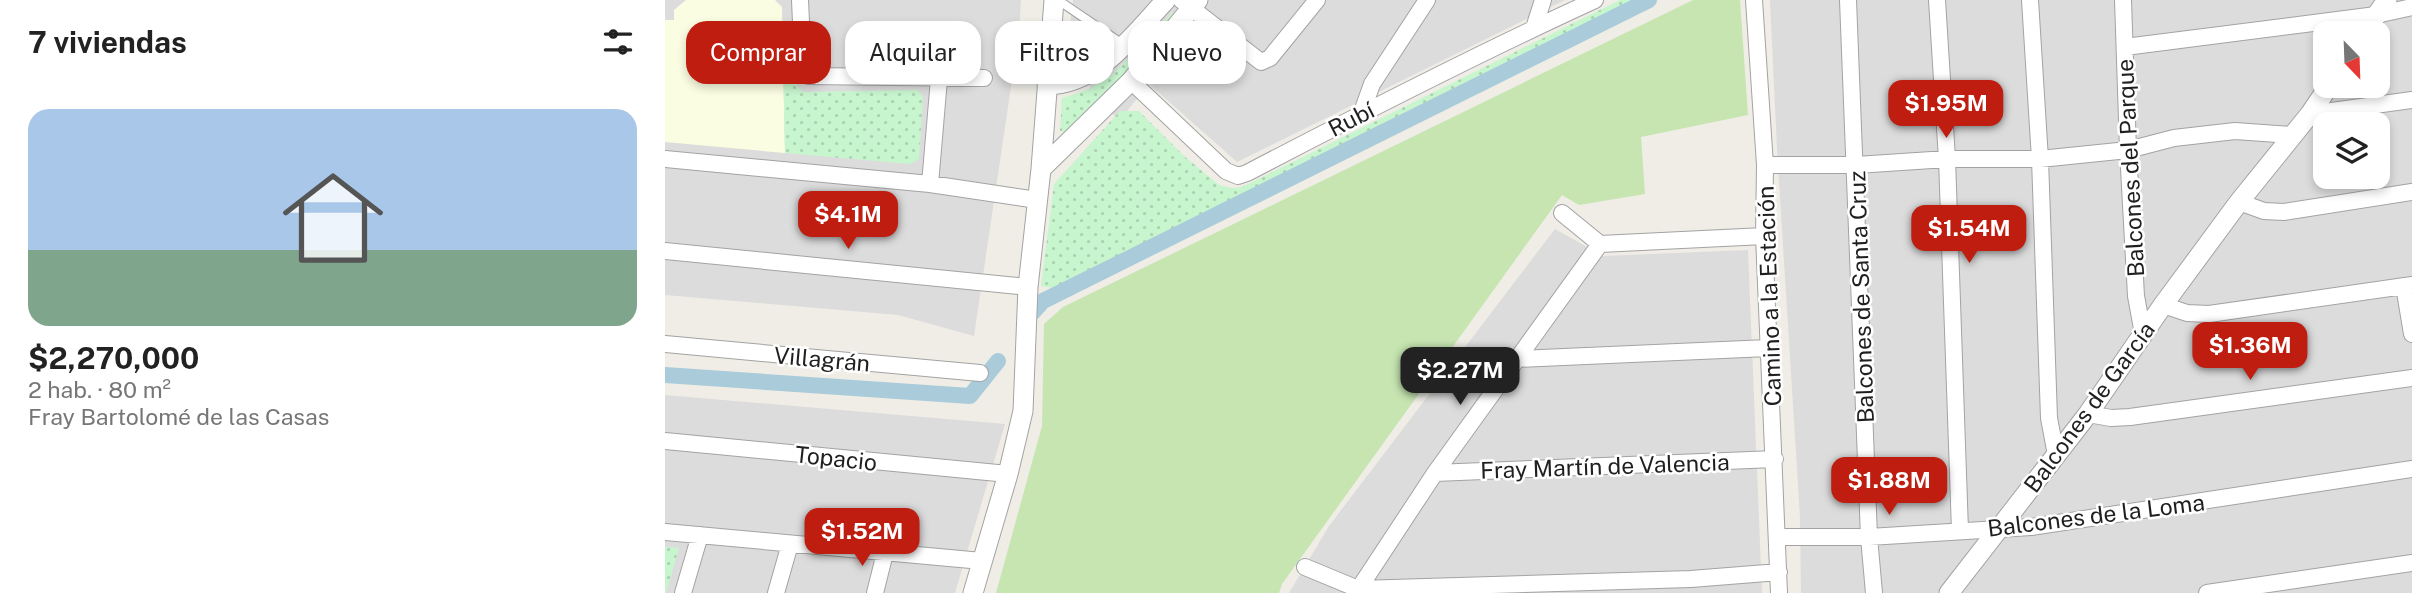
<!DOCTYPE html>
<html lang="es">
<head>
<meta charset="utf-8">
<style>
  :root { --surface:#fff; --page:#f6f6f6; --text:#222; --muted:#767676; --accent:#be1d10 }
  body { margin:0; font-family:"Public Sans",sans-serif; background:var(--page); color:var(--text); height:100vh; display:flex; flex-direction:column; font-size:26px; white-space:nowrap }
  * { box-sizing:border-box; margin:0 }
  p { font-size:23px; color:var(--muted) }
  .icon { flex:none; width:38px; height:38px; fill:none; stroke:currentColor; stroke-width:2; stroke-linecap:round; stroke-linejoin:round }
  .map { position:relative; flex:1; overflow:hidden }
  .sheet { display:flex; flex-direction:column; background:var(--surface); width:665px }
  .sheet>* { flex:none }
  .top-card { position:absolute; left:21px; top:21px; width:665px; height:63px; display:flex; gap:14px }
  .needle { width:46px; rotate:157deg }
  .controls { position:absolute; left:1648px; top:21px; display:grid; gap:14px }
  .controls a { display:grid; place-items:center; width:77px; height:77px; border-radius:14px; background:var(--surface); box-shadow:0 4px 10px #0003; font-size:35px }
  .price { position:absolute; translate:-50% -60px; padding:0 16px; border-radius:14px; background:var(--accent); color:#fff; font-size:23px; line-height:46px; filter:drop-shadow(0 2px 4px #0008) }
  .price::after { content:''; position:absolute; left:50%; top:42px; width:21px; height:16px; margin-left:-10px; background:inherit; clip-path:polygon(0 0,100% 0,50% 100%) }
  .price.selected { background:#222; color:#fff }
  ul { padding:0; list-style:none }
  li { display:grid; align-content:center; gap:14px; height:371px; padding:0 28px }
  li span { display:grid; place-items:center; height:217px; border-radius:21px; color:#555 }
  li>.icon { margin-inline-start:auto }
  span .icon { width:126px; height:126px; fill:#fffc; stroke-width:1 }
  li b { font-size:30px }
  h2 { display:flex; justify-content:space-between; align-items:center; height:84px; padding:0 28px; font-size:30px }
  .tag { padding:0 24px; border-radius:21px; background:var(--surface); box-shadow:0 4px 10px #0003; font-size:24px; line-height:63px }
  .tag.selected { background:var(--accent); color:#fff }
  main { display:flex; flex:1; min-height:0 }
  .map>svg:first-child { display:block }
</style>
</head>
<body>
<main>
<section class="sheet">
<h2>7 viviendas<svg class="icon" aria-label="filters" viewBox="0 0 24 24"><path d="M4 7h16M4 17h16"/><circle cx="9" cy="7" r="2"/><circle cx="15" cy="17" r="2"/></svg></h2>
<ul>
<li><span style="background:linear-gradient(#a9c7e8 65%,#7fa58c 0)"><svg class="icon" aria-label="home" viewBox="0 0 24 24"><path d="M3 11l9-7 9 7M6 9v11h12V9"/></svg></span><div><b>$2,270,000</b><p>2 hab. · 80 m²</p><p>Fray Bartolomé de las Casas</p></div></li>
</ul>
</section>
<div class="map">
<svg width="1747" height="593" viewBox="0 0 1747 593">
  <defs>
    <pattern id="park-dots" width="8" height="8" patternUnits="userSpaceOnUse" patternTransform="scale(1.75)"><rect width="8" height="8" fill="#c7f5ce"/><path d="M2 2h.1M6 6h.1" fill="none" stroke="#aad2b0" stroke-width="1.8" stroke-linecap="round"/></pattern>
  </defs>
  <rect width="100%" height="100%" fill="#efede6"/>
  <path fill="#dddcdc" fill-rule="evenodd" d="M0,0h356l-2,33 -45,303 -76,-21 -233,-20z
    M408,0h492l-328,162 -88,-78 -30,37 -26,-29 -21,-36 -4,-12z
    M1105,0h642v593h-611l-1,-76 -23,-368zM1661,33h52v53h-52zM1661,124h52v53h-52z
    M890,229l48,27 145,-6 14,343h-473l40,-67z
    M0,395l340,29 -50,169h-290z"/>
  <path fill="#fbfde2" d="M21,0h89l7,7 3,146 -120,-11v-122h9v-10z"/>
  <path fill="#c6e5b1" d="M1028,0h47l8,115 -107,22 4,57 -66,11 -17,-10 -280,389 -3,9h-283l46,-167 2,-102 19,-17z"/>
  <path fill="url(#park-dots)" d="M955,0h18l-585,288 -12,-2 13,-102 66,-73h19l45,45 35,29 13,3 10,-1z
    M508,12l5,9 -108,112 -10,-2 2,-33 25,-8 25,-15z
    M118,68l20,24 115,-2 5,7 -4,62 -9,5 -125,-11z
    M0,547l14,1 -13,45h-1z"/>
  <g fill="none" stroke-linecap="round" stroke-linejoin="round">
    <path stroke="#aacbd9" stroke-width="16" d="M368,312l10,-11 606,-301
      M0,375l305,21 28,-35"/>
    <defs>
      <path id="service" d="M393,0l66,45"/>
      <path id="minor" d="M135,0l3,67 5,9 176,2
        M516,0l80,62 9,-4 47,-58
        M1089,0l11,165 -1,71 15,357
        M1183,0l21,537 5,56
        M1272,0l10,159 13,372
        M1365,0l10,159 9,259 7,37
        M1458,0l5,150 8,146 7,38
        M869,28l9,-28
        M1460,47l251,-32 36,-8
        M466,81l95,90 12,5 9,-3c115,-60 230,-119 348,-173
        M697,112l10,-28 55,-84
        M1645,114l102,-14
        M0,159l265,25 107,16
        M1100,165h91l91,-6h93l88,-9 46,-12 61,-7 57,4
        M265,184l9,-105
        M1574,202l25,9 20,1 128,-20
        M897,213l38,31 164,-8
        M0,251l363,36
        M1739,286l8,48
        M1498,305l24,8 22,1 203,-29
        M0,344l315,29
        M852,359l251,-11
        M1423,414l23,4 19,-1 282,-39
        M0,441l343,33
        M770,473l340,-14
        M0,532l317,29
        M1114,537h90l162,-10 381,-58
        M640,567l53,22 333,-10 88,-7
        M18,593l17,-58
        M111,593l14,-49
        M210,593l10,-40
        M691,593l79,-120 165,-229
        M1542,593l205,-30"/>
      <path id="tertiary" d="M1699,33l23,-33
        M382,85c52,-1 86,-50 119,-85
        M376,169l90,-88 67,-81
        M308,593l35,-119 15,-63 5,-124 13,-118 13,-169
        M1284,593l139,-179 75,-109 76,-103 71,-88 19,-28"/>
    </defs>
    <use href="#service" stroke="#a3a3a3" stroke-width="10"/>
    <use href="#minor" stroke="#a3a3a3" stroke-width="18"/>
    <use href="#tertiary" stroke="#a3a3a3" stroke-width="21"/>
    <use href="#service" stroke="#fff" stroke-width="8"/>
    <use href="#minor" stroke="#fff" stroke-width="16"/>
    <use href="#tertiary" stroke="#fff" stroke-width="19"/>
  </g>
  <g text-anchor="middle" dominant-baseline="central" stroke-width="5" stroke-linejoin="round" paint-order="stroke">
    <g font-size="23" fill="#1f1f1f" stroke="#fff">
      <text transform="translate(686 119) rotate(-27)">Rubí</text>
      <text transform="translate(1465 168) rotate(-93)">Balcones del Parque</text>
      <text transform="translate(1104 296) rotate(-92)">Camino a la Estación</text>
      <text transform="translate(1196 297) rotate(-92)">Balcones de Santa Cruz</text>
      <text transform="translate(157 359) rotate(5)">Villagrán</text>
      <text transform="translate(1424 407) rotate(-54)">Balcones de García</text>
      <text transform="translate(171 458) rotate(6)">Topacio</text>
      <text transform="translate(940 466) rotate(-2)">Fray Martín de Valencia</text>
      <text transform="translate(1431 515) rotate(-7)">Balcones de la Loma</text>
    </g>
  </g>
</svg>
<div class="controls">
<a><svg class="needle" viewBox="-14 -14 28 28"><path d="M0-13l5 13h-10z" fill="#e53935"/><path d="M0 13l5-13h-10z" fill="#767676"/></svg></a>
<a><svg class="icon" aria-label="layers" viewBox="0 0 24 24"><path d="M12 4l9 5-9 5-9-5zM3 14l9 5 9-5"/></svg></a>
</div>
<b class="price" style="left:1281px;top:140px">$1.95M</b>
<b class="price" style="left:183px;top:251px">$4.1M</b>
<b class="price" style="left:1304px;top:265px">$1.54M</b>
<b class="price" style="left:1585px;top:382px">$1.36M</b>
<b class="price selected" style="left:795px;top:407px">$2.27M</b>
<b class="price" style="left:1224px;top:517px">$1.88M</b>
<b class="price" style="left:197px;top:568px">$1.52M</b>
<div class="top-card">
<a class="tag selected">Comprar</a>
<a class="tag">Alquilar</a>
<a class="tag">Filtros</a>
<a class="tag">Nuevo</a>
</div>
</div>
</main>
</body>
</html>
